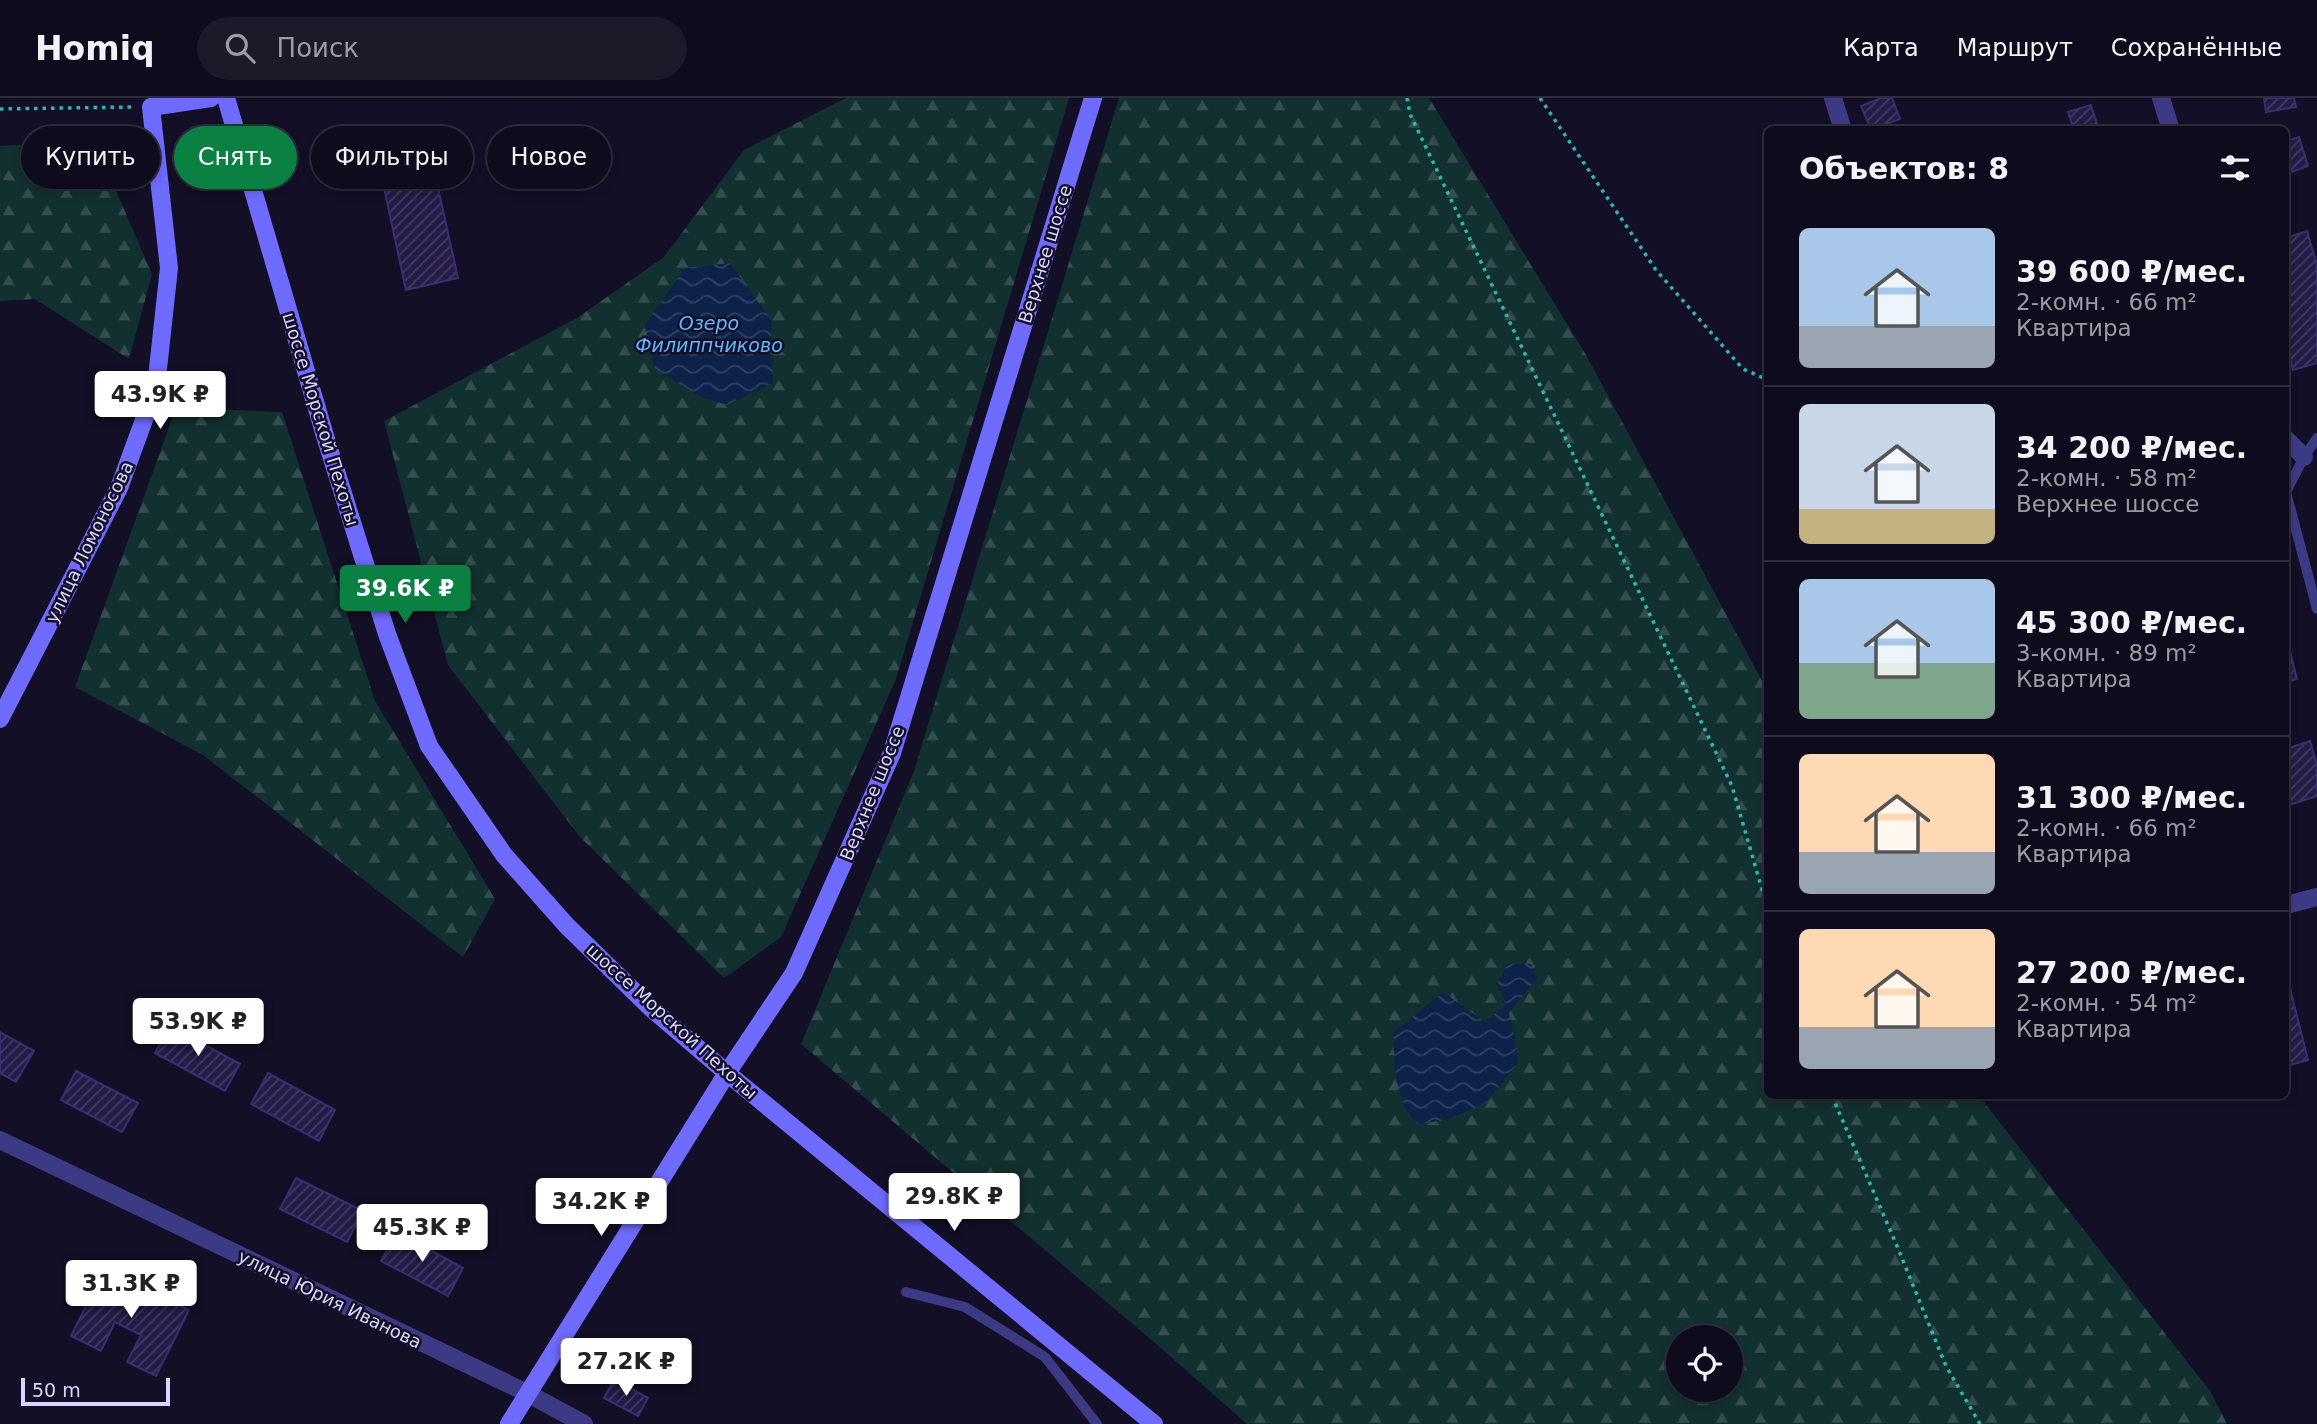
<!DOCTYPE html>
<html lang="ru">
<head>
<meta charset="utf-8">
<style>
  :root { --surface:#0e0b1c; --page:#1c1929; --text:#f1f3f6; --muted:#9b9ba3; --line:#2e2b3b; --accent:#0b8043 }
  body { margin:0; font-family:"DejaVu Sans",sans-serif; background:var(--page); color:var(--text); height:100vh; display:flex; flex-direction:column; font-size:26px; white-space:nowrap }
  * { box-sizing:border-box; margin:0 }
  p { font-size:23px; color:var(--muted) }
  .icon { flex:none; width:38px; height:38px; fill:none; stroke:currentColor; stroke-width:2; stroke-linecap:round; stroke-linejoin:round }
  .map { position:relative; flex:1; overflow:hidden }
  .sheet { position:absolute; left:1764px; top:28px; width:525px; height:973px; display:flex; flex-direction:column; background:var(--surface); border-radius:10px; box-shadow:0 4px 10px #0003,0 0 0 2px var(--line) }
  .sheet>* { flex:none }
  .hud { position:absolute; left:21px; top:28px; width:665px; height:63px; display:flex; gap:14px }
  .tools { position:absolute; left:1666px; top:1227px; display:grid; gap:14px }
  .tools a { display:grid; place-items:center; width:77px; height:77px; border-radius:50%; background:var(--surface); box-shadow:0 4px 10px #0003,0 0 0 2px var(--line); font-size:35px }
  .scale { position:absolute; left:21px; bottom:18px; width:149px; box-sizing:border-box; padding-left:7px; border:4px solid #d9d4ff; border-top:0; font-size:19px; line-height:24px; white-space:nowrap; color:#d9d4ff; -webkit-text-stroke:5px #130f26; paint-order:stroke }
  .price { position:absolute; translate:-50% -60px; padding:0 16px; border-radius:7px; background:#fff; color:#222; font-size:23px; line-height:46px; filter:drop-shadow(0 2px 4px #0008) }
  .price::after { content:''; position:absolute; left:50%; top:42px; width:21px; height:16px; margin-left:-10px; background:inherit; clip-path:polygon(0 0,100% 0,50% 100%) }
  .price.on { background:var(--accent); color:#fff }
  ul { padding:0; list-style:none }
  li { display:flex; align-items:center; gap:21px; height:175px; padding:0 35px }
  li+li { border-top:2px solid var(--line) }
  li span { display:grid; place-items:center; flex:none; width:196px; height:140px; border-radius:10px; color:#555 }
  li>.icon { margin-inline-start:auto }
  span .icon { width:84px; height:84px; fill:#fffc; stroke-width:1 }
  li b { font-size:30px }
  h2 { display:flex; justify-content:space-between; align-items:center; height:84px; padding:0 35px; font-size:30px }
  .pill { padding:0 24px; border-radius:32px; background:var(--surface); box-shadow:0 4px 10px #0003,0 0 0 2px var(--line); font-size:24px; line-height:63px }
  .pill.on { background:var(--accent); color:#fff }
  header { display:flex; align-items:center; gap:42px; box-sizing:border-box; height:98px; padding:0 35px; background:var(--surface); border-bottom:2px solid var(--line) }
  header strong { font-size:33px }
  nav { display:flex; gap:38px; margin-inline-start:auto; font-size:24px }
  .search { width:490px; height:63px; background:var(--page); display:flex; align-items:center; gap:18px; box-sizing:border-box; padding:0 24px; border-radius:38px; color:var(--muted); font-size:26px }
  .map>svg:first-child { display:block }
</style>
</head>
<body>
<header>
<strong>Homiq</strong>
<div class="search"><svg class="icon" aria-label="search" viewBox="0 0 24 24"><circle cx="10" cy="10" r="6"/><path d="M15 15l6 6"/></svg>Поиск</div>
<nav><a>Карта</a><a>Маршрут</a><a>Сохранённые</a></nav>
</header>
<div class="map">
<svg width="2317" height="1326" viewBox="0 0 2317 1326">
  <defs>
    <pattern id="forest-firs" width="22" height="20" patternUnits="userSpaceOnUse" patternTransform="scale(1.75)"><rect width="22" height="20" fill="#12302f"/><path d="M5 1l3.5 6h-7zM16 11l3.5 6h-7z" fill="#344d4e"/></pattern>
    <pattern id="water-waves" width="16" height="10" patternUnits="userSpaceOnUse" patternTransform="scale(1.75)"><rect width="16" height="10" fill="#0c2248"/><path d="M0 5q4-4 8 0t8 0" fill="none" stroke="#2f4163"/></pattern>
    <pattern id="building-hatch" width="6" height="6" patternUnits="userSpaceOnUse" patternTransform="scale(1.75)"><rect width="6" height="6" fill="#241b47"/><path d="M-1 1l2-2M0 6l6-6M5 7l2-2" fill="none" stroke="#433b63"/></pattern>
  </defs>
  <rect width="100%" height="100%" fill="#130f26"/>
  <path fill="url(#forest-firs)" fill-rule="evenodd" d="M846,0h223l-173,581 -115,258 -57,41 -144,-141 -132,-172 -64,-244 193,-103 87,-61 80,-107z
    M1119,0h310l157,257 181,335 1,406h211l231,295 17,33h-980l-92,-81 -354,-299 113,-273zM1678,1239h53v53h-53z
    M95,44l57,132 -23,85 -94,-60 -35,2v-155z
    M176,310l106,4 93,289 120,198 -32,58 -260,-202 -128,-68z"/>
  <path fill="url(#water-waves)" d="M730,165l41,57 2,63 -46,22 -26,-8 -46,-28 -10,-44 40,-57z
    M1508,866h23l6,14 -28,35 6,26 3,23 -32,41 -40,17 -28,4c-23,-19 -24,-63 -25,-91l50,-41 42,30 22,-18 -10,-19z"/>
  <path fill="url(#building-hatch)" stroke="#3b2d73" stroke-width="2" d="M1881,0h11l8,21 -29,11 -10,-24z
    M2264,0h30l2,9 -30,5z
    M2091,7l8,25h-25l-6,-18z
    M424,27l34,153 -52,12 -33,-153z
    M2299,39l9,29 -22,8v-33z
    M2307,133l10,34v98l-24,7 -7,-27v-105z
    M2286,538l11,43 -11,3z
    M2310,643l7,24v31l-31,10v-57z
    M2286,874l22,88 -22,6z
    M170,928l70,38 -15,27 -70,-38z
    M0,934l34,19 -18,31 -16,-9z
    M76,973l62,32 -16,29 -61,-32z
    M268,975l67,37 -16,31 -68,-37z
    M296,1080l67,33 -16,31 -67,-33z
    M397,1134l66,36 -15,28 -67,-35z
    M105,1170l84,42 -33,66 -29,-14 14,-27 -26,-13 -14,29 -30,-15z
    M614,1281l34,19 -10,18 -34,-18z"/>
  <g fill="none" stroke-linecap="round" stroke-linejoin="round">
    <path stroke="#2fb8b0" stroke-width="3.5" stroke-dasharray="3.5 5" stroke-linecap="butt" d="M1407,0l3,16 322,672 36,124
      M1540,0l116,172 87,99 25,11
      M0,11l134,-2
      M1832,998l65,150 49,120 34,58"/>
    <path stroke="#3d3a85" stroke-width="10" d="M2317,340l-13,19 -18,35 31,117
      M906,1194l59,15 80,50 52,67"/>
    <path stroke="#3d3a85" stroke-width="18" d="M1833,0l10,32
      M2161,0l10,32
      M2286,341l18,18
      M2286,807l31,-8
      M0,1042l527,253 57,31"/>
    <path stroke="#6f6bff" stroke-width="18" d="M226,0l99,338 62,198 42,112 75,109 63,71 85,83 75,64 427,351
      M0,621l119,-231 37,-101 13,-119 -18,-161 60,-9
      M509,1326l218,-351 67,-100 98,-220 201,-655"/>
  </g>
  <g text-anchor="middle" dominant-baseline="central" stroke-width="5" stroke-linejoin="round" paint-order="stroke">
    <g font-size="18" fill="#d9d4ff" stroke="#130f26">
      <text transform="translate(1045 156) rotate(-73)">Верхнее шоссе</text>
      <text transform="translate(321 321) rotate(73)">шоссе Морской Пехоты</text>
      <text transform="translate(89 444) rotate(-64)">улица Ломоносова</text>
      <text transform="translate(872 695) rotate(-68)">Верхнее шоссе</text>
      <text transform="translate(672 923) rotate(42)">шоссе Морской Пехоты</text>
      <text transform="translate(330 1201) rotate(26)">улица Юрия Иванова</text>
    </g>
    <g font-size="19" font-style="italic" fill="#62b6ff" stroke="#130f26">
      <text x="709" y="225">Озеро<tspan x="709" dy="22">Филиппчиково</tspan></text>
    </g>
  </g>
</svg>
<div class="tools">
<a><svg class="icon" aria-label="locate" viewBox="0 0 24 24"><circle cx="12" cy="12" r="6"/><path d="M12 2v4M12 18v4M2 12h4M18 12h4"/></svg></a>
</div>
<div class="scale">50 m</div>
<b class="price" style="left:160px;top:333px">43.9K ₽</b>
<b class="price on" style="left:405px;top:527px">39.6K ₽</b>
<b class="price" style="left:198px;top:960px">53.9K ₽</b>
<b class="price" style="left:954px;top:1135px">29.8K ₽</b>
<b class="price" style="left:601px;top:1140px">34.2K ₽</b>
<b class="price" style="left:422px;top:1166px">45.3K ₽</b>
<b class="price" style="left:131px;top:1222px">31.3K ₽</b>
<b class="price" style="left:626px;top:1300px">27.2K ₽</b>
<div class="hud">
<a class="pill">Купить</a>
<a class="pill on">Снять</a>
<a class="pill">Фильтры</a>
<a class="pill">Новое</a>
</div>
<section class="sheet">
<h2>Объектов: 8<svg class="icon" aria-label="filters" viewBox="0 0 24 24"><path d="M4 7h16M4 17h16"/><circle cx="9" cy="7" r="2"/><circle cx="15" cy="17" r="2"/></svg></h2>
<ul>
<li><span style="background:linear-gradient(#a9c7e8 70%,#9aa5b1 0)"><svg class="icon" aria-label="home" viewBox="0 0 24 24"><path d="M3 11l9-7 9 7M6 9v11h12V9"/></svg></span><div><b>39 600 ₽/мес.</b><p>2-комн. · 66 m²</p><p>Квартира</p></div></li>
<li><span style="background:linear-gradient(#c9d6e8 75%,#c2b280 0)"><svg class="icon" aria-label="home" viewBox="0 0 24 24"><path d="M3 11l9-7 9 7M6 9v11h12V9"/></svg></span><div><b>34 200 ₽/мес.</b><p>2-комн. · 58 m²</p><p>Верхнее шоссе</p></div></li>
<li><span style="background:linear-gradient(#a9c7e8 60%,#7fa58c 0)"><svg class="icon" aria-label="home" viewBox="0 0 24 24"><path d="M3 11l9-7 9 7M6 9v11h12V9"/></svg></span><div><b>45 300 ₽/мес.</b><p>3-комн. · 89 m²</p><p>Квартира</p></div></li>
<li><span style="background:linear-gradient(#ffd9b3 70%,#9aa5b1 0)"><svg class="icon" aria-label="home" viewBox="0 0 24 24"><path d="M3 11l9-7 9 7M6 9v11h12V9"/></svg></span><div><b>31 300 ₽/мес.</b><p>2-комн. · 66 m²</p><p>Квартира</p></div></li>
<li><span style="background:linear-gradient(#ffd9b3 70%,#9aa5b1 0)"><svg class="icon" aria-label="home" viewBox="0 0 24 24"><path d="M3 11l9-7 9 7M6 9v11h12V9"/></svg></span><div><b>27 200 ₽/мес.</b><p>2-комн. · 54 m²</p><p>Квартира</p></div></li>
</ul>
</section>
</div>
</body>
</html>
